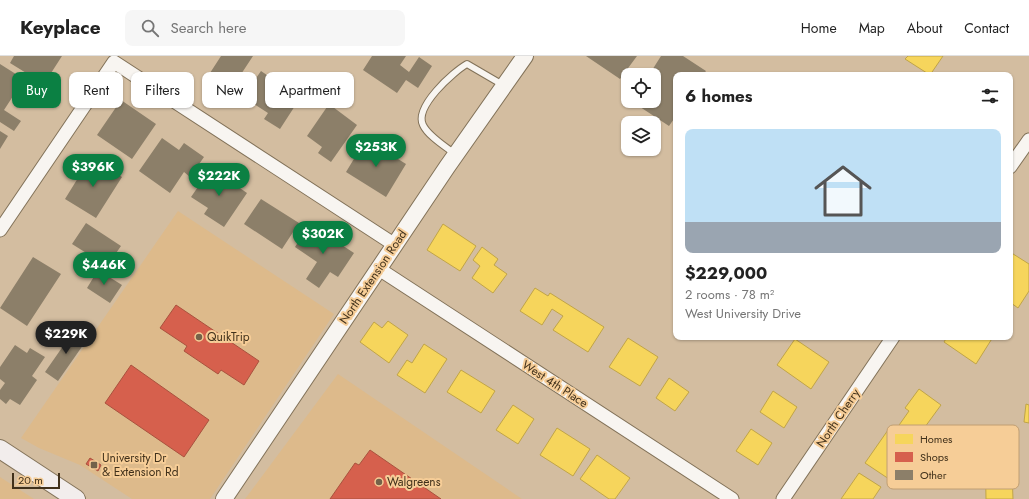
<!DOCTYPE html>
<html lang="en">
<head>
<meta charset="utf-8">
<style>
  :root { --surface:#fff; --page:#f6f6f6; --text:#222; --muted:#767676; --line:#e0e0e0; --accent:#0b8043 }
  body { margin:0; font-family:Jost,sans-serif; background:var(--page); color:var(--text); height:100vh; display:flex; flex-direction:column; font-size:15px; white-space:nowrap }
  * { box-sizing:border-box; margin:0 }
  p { font-size:13px; color:var(--muted) }
  .icon { flex:none; width:22px; height:22px; fill:none; stroke:currentColor; stroke-width:2; stroke-linecap:round; stroke-linejoin:round }
  .map { position:relative; flex:1; overflow:hidden }
  .details { position:absolute; left:673px; top:16px; width:340px; height:268px; display:flex; flex-direction:column; background:var(--surface); border-radius:8px; box-shadow:0 1px 3px #0004 }
  .details>* { flex:none }
  .banner { position:absolute; left:12px; top:16px; width:380px; height:36px; display:flex; gap:8px }
  .tools { position:absolute; left:621px; top:12px; display:grid; gap:8px }
  .tools a { display:grid; place-items:center; width:40px; height:40px; border-radius:8px; background:var(--surface); box-shadow:0 1px 3px #0004; font-size:20px }
  .scale { position:absolute; left:12px; bottom:10px; width:48px; box-sizing:border-box; padding-left:4px; border:2px solid #41311b; border-top:0; font-size:11px; line-height:14px; white-space:nowrap; color:#41311b; -webkit-text-stroke:3px #f6cd97; paint-order:stroke }
  .price { position:absolute; translate:-50% -34px; padding:0 9px; border-radius:14px; background:var(--accent); color:#fff; font-size:13px; line-height:26px; filter:drop-shadow(0 1px 2px #0008) }
  .price::after { content:''; position:absolute; left:50%; top:24px; width:12px; height:9px; margin-left:-6px; background:inherit; clip-path:polygon(0 0,100% 0,50% 100%) }
  .price.on { background:#222; color:#fff }
  ul { padding:0; list-style:none }
  li { display:grid; align-content:center; gap:8px; height:212px; padding:0 12px }
  li span { display:grid; place-items:center; height:124px; border-radius:8px; color:#555 }
  li>.icon { margin-inline-start:auto }
  span .icon { width:72px; height:72px; fill:#fffc; stroke-width:1 }
  li b { font-size:17px }
  h2 { display:flex; justify-content:space-between; align-items:center; height:48px; padding:0 12px; font-size:17px }
  .chip { padding:0 14px; border-radius:8px; background:var(--surface); box-shadow:0 1px 3px #0004; font-size:14px; line-height:36px }
  .chip.on { background:var(--accent); color:#fff }
  header { display:flex; align-items:center; gap:24px; box-sizing:border-box; height:56px; padding:0 20px; background:var(--surface); border-bottom:1px solid var(--line) }
  header strong { font-size:19px }
  nav { display:flex; gap:22px; margin-inline-start:auto; font-size:14px }
  .search { width:280px; height:36px; background:var(--page); display:flex; align-items:center; gap:10px; box-sizing:border-box; padding:0 14px; border-radius:8px; color:var(--muted); font-size:15px }
  .map>svg:first-child { display:block }
</style>
</head>
<body>
<header>
<strong>Keyplace</strong>
<div class="search"><svg class="icon" aria-label="search" viewBox="0 0 24 24"><circle cx="10" cy="10" r="6"/><path d="M15 15l6 6"/></svg>Search here</div>
<nav><a>Home</a><a>Map</a><a>About</a><a>Contact</a></nav>
</header>
<div class="map">
<svg width="1029" height="443" viewBox="0 0 1029 443">
  <rect width="100%" height="100%" fill="#d3bda0"/>
  <path fill="#ddba8b" d="M178,155l156,103 -124,185h-78l-52,-34 -41,-17 -18,-10z
    M338,318l184,125h-277z
    M0,421l34,22h-34z"/>
  <path fill="#f6d55c" stroke="#c0a448" d="M908,0h35l-13,19 -25,-16z
    M443,168l33,22 -16,25 -33,-21z
    M482,191l16,12 -4,6 13,9 -14,19 -21,-15 8,-12 -7,-6z
    M1010,196l19,12v27l-11,17 -7,-5 -1,1z
    M535,232l13,8 2,-3 54,34 -16,25 -35,-22 10,-14 -11,-7 -10,16 -22,-14z
    M388,265l20,14 -19,28 -29,-21 14,-20 8,6z
    M947,281h46l-17,27 -32,-22z
    M628,282l30,19 -18,29 -31,-19z
    M795,283l34,23 -18,27 -34,-24z
    M424,288l23,15 -22,34 -28,-18 10,-15 5,3z
    M461,314l34,21 -14,22 -34,-21z
    M669,322l20,14 -14,19 -19,-13z
    M919,333l22,16 -19,26 18,12 -8,11 -35,-26 12,-17 -4,-3z
    M773,335l24,16 -13,21 -24,-16z
    M1026,348l3,1v18l-5,-1z
    M513,349l21,14 -16,25 -22,-14z
    M557,372l33,21 -17,27 -33,-21z
    M751,373l21,14 -14,22 -22,-14z
    M888,374l29,21 -22,32 -30,-20z
    M985,390h26l2,53h-27z
    M597,399l33,23 -15,21h-6l-29,-20z
    M859,417l22,14 -8,12h-32z"/>
  <path fill="#d6604d" stroke="#a9523e" d="M176,249l83,56 -15,24 -23,-15 -3,4 -34,-23 3,-5 -27,-18z
    M131,309l78,55 -25,37 -79,-54z
    M370,394l71,49h-111l25,-36 4,2z
    M90,402l11,7 -3,6 -12,-7z"/>
  <path fill="#8c7f69" d="M14,0h48l-18,28 -34,-21z
    M221,0h32l-25,38 -13,-8 4,-7 -9,-6z
    M372,0h34l-6,9 9,7 10,-15 13,9 -14,22 -12,-8 -9,13 -34,-23z
    M586,0h51l-17,23z
    M661,0h22l23,15 -3,4h-27v41l-7,10 -38,-25h23v-26h-5z
    M0,8l41,26 -7,11 -17,-11 -13,20 17,11 -7,10 -14,-9z
    M261,15l22,15 4,-6 17,12 -24,37 -16,-10 4,-6 -25,-16z
    M121,44l35,24 -24,35 -35,-24z
    M329,48l28,21 -26,37 -13,-9 4,-6 -15,-11z
    M0,75l8,5 -8,13z
    M162,82l17,12 5,-7 20,14 -14,20 -6,-5 -14,21 -31,-22z
    M366,83l40,25 -20,33 -40,-25z
    M91,101l31,20 -26,41 -31,-19z
    M211,112l36,25 -23,34 -20,-13 4,-6 -17,-11z
    M261,143l38,24 -17,26 -38,-25z
    M86,167l35,23 -14,20 -35,-22z
    M310,168l44,29 -16,24 -8,-5 -11,16 -13,-9 11,-17 -22,-15z
    M33,201l28,17 -34,52 -27,-18z
    M98,214l24,15 -12,18 -23,-15z
    M75,273l13,9 -30,43 -13,-9z
    M15,289l12,8 3,-5 15,9 -13,19 5,4 -17,25 -10,-6 -4,5 -6,-5v-9l5,-7 -5,-4v-12z"/>
  <g fill="none" stroke-linecap="round" stroke-linejoin="round">
    <defs>
      <path id="service" d="M455,98c-9,-7 -27,-18 -32,-29 -9,-18 30,-53 44,-61l36,21"/>
      <path id="minor" d="M1010,111l19,-27
        M0,174l114,-168 281,183
        M379,213l353,230
        M783,443l110,-162"/>
      <path id="tertiary" d="M224,443l223,-332 78,-111"/>
      <path id="secondary" d="M0,393l76,50"/>
    </defs>
    <use href="#service" stroke="#827259" stroke-width="8"/>
    <use href="#minor" stroke="#827259" stroke-width="15"/>
    <use href="#tertiary" stroke="#827259" stroke-width="18"/>
    <use href="#secondary" stroke="#827259" stroke-width="20"/>
    <use href="#service" stroke="#f8f5f1" stroke-width="6"/>
    <use href="#minor" stroke="#f8f5f1" stroke-width="13"/>
    <use href="#tertiary" stroke="#f8f5f1" stroke-width="16"/>
    <use href="#secondary" stroke="#f2edec" stroke-width="18"/>
  </g>
  <g fill="#74624a" stroke="#f6cd97" stroke-width="1.5">
    <circle cx="199" cy="281" r="4"/>
    <rect x="90" y="405" width="8" height="8" rx="2"/>
    <circle cx="379" cy="426" r="4"/>
  </g>
  <g text-anchor="middle" dominant-baseline="central" stroke-width="4" stroke-linejoin="round" paint-order="stroke">
    <g font-size="12" fill="#41311b" stroke="#f6cd97">
      <text transform="translate(373 221) rotate(-56)">North Extension Road</text>
      <text transform="translate(555 328) rotate(33)">West 4th Place</text>
      <text transform="translate(838 362) rotate(-56)">North Cherry</text>
    </g>
    <g font-size="12" fill="#41311b" stroke="#f6cd97" text-anchor="start">
      <text x="207" y="281">QuikTrip</text>
      <text x="102" y="402">University Dr<tspan x="102" dy="14">&amp; Extension Rd</tspan></text>
      <text x="387" y="426">Walgreens</text>
    </g>
  </g>
  <rect x="887" y="369" width="132" height="64" rx="6" fill="#f6cd97" stroke="#c09e72" stroke-width="1"/>
  <rect x="895" y="378" width="18" height="10" fill="#f6d55c"/>
  <rect x="895" y="396" width="18" height="10" fill="#d6604d"/>
  <rect x="895" y="414" width="18" height="10" fill="#8c7f69"/>
  <g font-size="11" fill="#41311b">
    <text x="920" y="387">Homes</text>
    <text x="920" y="405">Shops</text>
    <text x="920" y="423">Other</text>
  </g>
</svg>
<div class="tools">
<a><svg class="icon" aria-label="locate" viewBox="0 0 24 24"><circle cx="12" cy="12" r="6"/><path d="M12 2v4M12 18v4M2 12h4M18 12h4"/></svg></a>
<a><svg class="icon" aria-label="layers" viewBox="0 0 24 24"><path d="M12 4l9 5-9 5-9-5zM3 14l9 5 9-5"/></svg></a>
</div>
<div class="scale">20 m</div>
<b class="price" style="left:376px;top:112px">$253K</b>
<b class="price" style="left:93px;top:132px">$396K</b>
<b class="price" style="left:219px;top:141px">$222K</b>
<b class="price" style="left:323px;top:199px">$302K</b>
<b class="price" style="left:104px;top:230px">$446K</b>
<b class="price on" style="left:66px;top:299px">$229K</b>
<div class="banner">
<a class="chip on">Buy</a>
<a class="chip">Rent</a>
<a class="chip">Filters</a>
<a class="chip">New</a>
<a class="chip">Apartment</a>
</div>
<section class="details">
<h2>6 homes<svg class="icon" aria-label="filters" viewBox="0 0 24 24"><path d="M4 7h16M4 17h16"/><circle cx="9" cy="7" r="2"/><circle cx="15" cy="17" r="2"/></svg></h2>
<ul>
<li><span style="background:linear-gradient(#bfe0f5 75%,#9aa5b1 0)"><svg class="icon" aria-label="home" viewBox="0 0 24 24"><path d="M3 11l9-7 9 7M6 9v11h12V9"/></svg></span><div><b>$229,000</b><p>2 rooms · 78 m²</p><p>West University Drive</p></div></li>
</ul>
</section>
</div>
</body>
</html>
